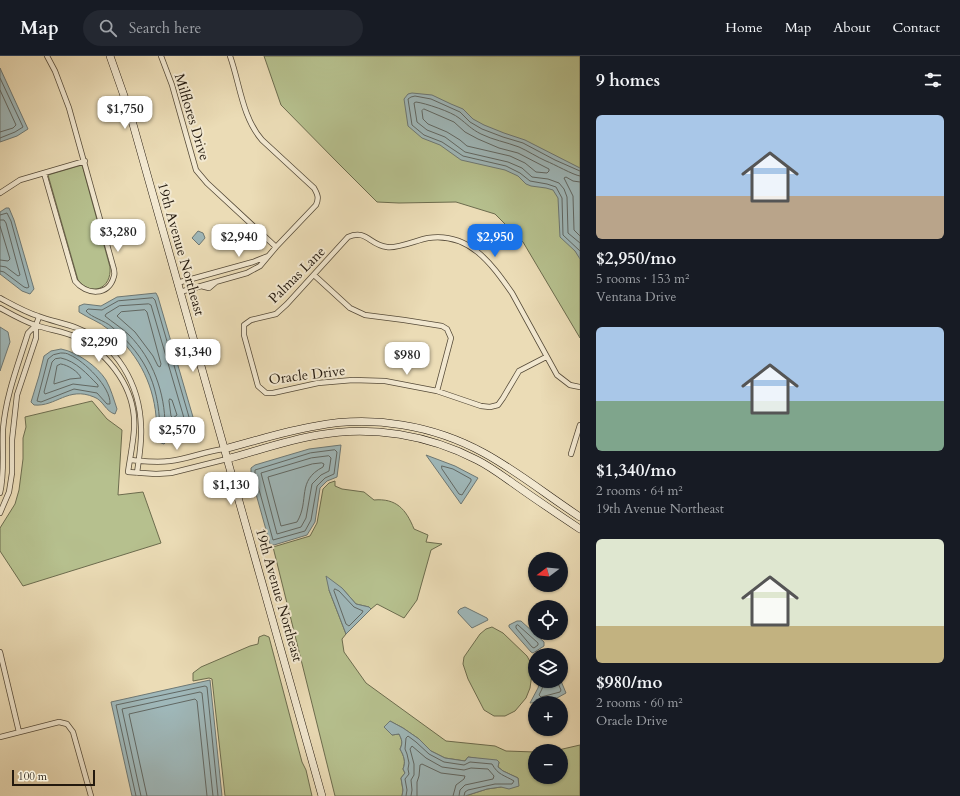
<!DOCTYPE html>
<html lang="en">
<head>
<meta charset="utf-8">
<style>
  :root { --surface:#171b24; --page:#242831; --text:#f1f3f6; --muted:#9ea1a6; --line:#363941; --accent:#1a73e8 }
  body { margin:0; font-family:Cardo,serif; background:var(--page); color:var(--text); height:100vh; display:flex; flex-direction:column; font-size:15px; white-space:nowrap }
  * { box-sizing:border-box; margin:0 }
  p { font-size:13px; color:var(--muted) }
  .icon { flex:none; width:22px; height:22px; fill:none; stroke:currentColor; stroke-width:2; stroke-linecap:round; stroke-linejoin:round }
  .map { position:relative; flex:1; overflow:hidden }
  .sheet { display:flex; flex-direction:column; background:var(--surface); width:380px }
  .sheet>* { flex:none }
  .needle { width:26px; rotate:254deg }
  .buttons { position:absolute; left:528px; top:496px; display:grid; gap:8px }
  .buttons a { display:grid; place-items:center; width:40px; height:40px; border-radius:50%; background:var(--surface); box-shadow:0 1px 3px #0004; font-size:20px }
  .scale { position:absolute; left:12px; bottom:10px; width:83px; box-sizing:border-box; padding-left:4px; border:2px solid #23190e; border-top:0; font-size:11px; line-height:14px; white-space:nowrap; color:#23190e; -webkit-text-stroke:3px #f2e8d0; paint-order:stroke }
  .price { position:absolute; translate:-50% -34px; padding:0 9px; border-radius:8px; background:#fff; color:#222; font-size:13px; line-height:26px; filter:drop-shadow(0 1px 2px #0008) }
  .price::after { content:''; position:absolute; left:50%; top:24px; width:12px; height:9px; margin-left:-6px; background:inherit; clip-path:polygon(0 0,100% 0,50% 100%) }
  .price.current { background:var(--accent); color:#fff }
  ul { padding:0; list-style:none }
  li { display:grid; align-content:center; gap:8px; height:212px; padding:0 16px }
  li span { display:grid; place-items:center; height:124px; border-radius:6px; color:#555 }
  li>.icon { margin-inline-start:auto }
  span .icon { width:72px; height:72px; fill:#fffc; stroke-width:1 }
  li b { font-size:17px }
  h2 { display:flex; justify-content:space-between; align-items:center; height:48px; padding:0 16px; font-size:17px }
  header { display:flex; align-items:center; gap:24px; box-sizing:border-box; height:56px; padding:0 20px; background:var(--surface); border-bottom:1px solid var(--line) }
  header strong { font-size:19px }
  nav { display:flex; gap:22px; margin-inline-start:auto; font-size:14px }
  .search { width:280px; height:36px; background:var(--page); display:flex; align-items:center; gap:10px; box-sizing:border-box; padding:0 14px; border-radius:22px; color:var(--muted); font-size:15px }
  main { display:flex; flex:1; min-height:0 }
  .map>svg:first-child { display:block }
</style>
</head>
<body>
<header>
<strong>Map</strong>
<div class="search"><svg class="icon" aria-label="search" viewBox="0 0 24 24"><circle cx="10" cy="10" r="6"/><path d="M15 15l6 6"/></svg>Search here</div>
<nav><a>Home</a><a>Map</a><a>About</a><a>Contact</a></nav>
</header>
<main>
<div class="map">
<svg width="580" height="740" viewBox="0 0 580 740">
  <rect width="100%" height="100%" fill="#ebdcb6"/>
  <filter id="stains"><feTurbulence type="fractalNoise" baseFrequency=".005" numOctaves="4"/><feColorMatrix values="0 0 0 0 .2 0 0 0 0 .09 0 0 0 0 .02 0 0 0 .5 -.17"/></filter>
  <radialGradient id="worn" r=".72"><stop offset=".6" stop-color="#630" stop-opacity="0"/><stop offset="1" stop-color="#630" stop-opacity=".3"/></radialGradient>
  <path fill="#b6c08e" stroke="#6c6c4e" d="M264,0h316v282l-57,-96 -28,-28 -39,-12 -57,1 -22,-1 -39,-39 -57,-58z
    M82,109l28,102c2,22 -19,30 -32,13l-30,-105z
    M92,345l15,18 15,11 -4,65 25,-3 18,51 -138,43 -23,-35v-23l15,-24 4,-14 4,-31v-21l3,-11 -1,-10z
    M335,425v5l7,3 22,3 10,8c22,-2 32,9 40,29l14,6 -2,7 16,2 -11,6 -14,50 -13,18 -27,-14 -6,5 -2,-2 -13,-3 -14,-16 -13,2 17,44 -4,5 2,13 22,31 80,58 49,5 11,5 29,1v25h26v-26h-7l26,-6v51h-115l22,-7 14,-2 17,-5v-4l-15,-7 -5,-4 1,-5 -31,-5 -3,4 -20,-3 -14,-7 -12,-12 -16,-11 -13,-7 -5,6 7,8 7,-1c3,5 4,9 1,15 4,7 6,12 3,20l2,4 -4,5 2,12 -1,6h-67l-62,-249 37,-11 7,-13 6,-34 6,-6z
    M492,571l11,6 24,23 6,11 -3,21 -4,10 -11,13 -10,5h-11l-10,-6 -16,-31 -5,-15 1,-7 16,-23 6,-5z
    M264,579l5,2 33,125 4,8 6,26h-87l-13,-117 -3,-1 -16,3v-8l8,-6 49,-21 8,-2 1,-7z"/>
  <path fill="#9fb8ba" stroke="#6d7875" d="M0,12l28,61 -11,7 -17,6z
    M412,37l20,2 19,9 12,5 10,10 11,6 20,8 21,7 55,28v91l-5,-8 -15,-14 -2,-39 -5,-8 -7,-2 -15,-2 -5,-2 -8,-8 -13,-6 -44,-10 -21,-15 -18,-7 -14,-12 -4,-27 4,-5z
    M6,152h3l5,12 20,69 -4,5 -8,-3 -22,-17v-62z
    M198,175l5,2 2,5 -6,7 -7,-7z
    M156,237l2,4 35,120c-2,14 -11,11 -20,18 -3,2 -6,6 -9,9l-8,-3c-1,-8 1,-16 0,-25 -3,-34 -20,-66 -48,-87 -8,-7 -20,-11 -29,-17v-6l5,-2 17,2 16,-9z
    M0,271l8,5 2,10 -10,29z
    M61,293c16,3 36,17 45,31 5,9 8,20 11,29l-2,5c-9,-2 -12,-14 -21,-17 -26,-11 -38,10 -60,8l-3,-3 8,-26 5,-20 7,-5z
    M341,389l-4,32 -10,4 -7,7 -5,34 -8,13 -33,10 -4,-1 -19,-68v-8l4,-3 54,-16z
    M426,399l29,11 23,12 -17,26z
    M326,520l16,12 14,16 13,3 2,2 -25,25 -17,-44z
    M465,551l22,11 1,2 -16,8 -14,-15v-2l2,-2z
    M517,565h4l23,21v4l-11,7 -2,-1 -22,-25v-2z
    M210,624l12,116h-90l-21,-94z
    M540,625h21l5,12 -9,5 -26,5h-1l8,-15z
    M390,665l13,7 16,11 12,12 14,7 20,3 3,-4 29,3 2,2 -1,5 5,4 15,7 1,8 -10,3 -8,-2 -14,2 -22,7h-63l1,-6 -2,-12 4,-5 -2,-4c3,-7 1,-13 -3,-20 3,-6 2,-9 -1,-15l-7,1 -8,-8z"/>
  <g fill="none" stroke-linecap="round" stroke-linejoin="round">
    <path stroke="#616864" stroke-width="1" d="M0,22l23,49 -8,5 -15,6
      M0,34l16,35 -3,3 -13,4
      M424,53l30,13 11,10 13,7 21,9 19,5 27,14 4,2v2l-2,2 -11,-1 -11,-9 -15,-7 -43,-10 -7,-6 -13,-8 -19,-8 -5,-5 -1,-8z
      M580,115l-25,-11 -32,-17 -20,-6 -21,-8 -12,-7 -10,-10 -29,-13 -16,-3 -4,1 -3,2 4,26 12,10 18,7 21,14 43,10 14,7 10,8 17,3 9,3 6,11 1,37 17,16
      M580,120c-7,-1 -26,-12 -34,-15 -9,-4 -18,-10 -27,-14 -13,-5 -26,-7 -38,-13 -10,-5 -14,-10 -22,-16 -7,-6 -34,-15 -43,-16l-2,1 3,19 10,8 18,7 20,15 43,10 14,6 10,9 16,2 11,4 5,6 3,8 1,36 12,10
      M580,126l-7,-1 -7,-4 -2,1 9,18 1,34 6,6
      M0,159l7,-2 4,8 18,66 -2,1 -3,-1 -20,-15 -4,-1
      M0,164h4l2,3 14,52 -2,1 -12,-9 -6,-1
      M0,170l10,33 -2,2 -8,-1
      M153,242l2,2 34,117c-1,10 -12,10 -19,15 -2,2 -5,5 -8,7l-2,-2c0,-49 -11,-78 -48,-110 -8,-7 -20,-9 -26,-16l2,-2 14,1 16,-9z
      M149,248l2,1 33,113 -2,3 -15,7 -2,-2c0,-33 -12,-67 -36,-91 -7,-7 -17,-13 -24,-19l1,-2 13,-8z
      M145,254l2,2 14,52 -1,3 -2,-1 -5,-10 -18,-24 -18,-16 4,-4z
      M61,297c3,0 6,0 9,2 14,6 41,32 40,49h-3l-10,-11 -23,-4 -33,13 -4,-1 11,-42 5,-4z
      M61,302c15,3 26,16 37,27v2l-25,-3 -28,10 -1,-2 8,-30 3,-3z
      M61,308c7,1 18,8 20,14l-11,1 -16,5v-2l3,-16z
      M170,343l2,1 5,15 -4,3 -2,-2 -2,-15z
      M335,394l2,2 -3,22 -9,4 -8,8 -6,34 -6,11 -32,9 -18,-65v-5l55,-17z
      M329,400l2,2 -2,13 -8,4 -9,9 -6,34 -5,9 -24,7 -16,-61 50,-15z
      M322,407l2,1 -1,3c-27,14 -13,33 -26,55l-16,4 -13,-49 44,-13z
      M442,410l11,3 18,10v2l-9,14 -3,-1 -17,-25z
      M335,533l4,2 15,16 9,4 -1,2 -13,13 -3,-2 -12,-33z
      M518,569l20,18v2l-4,3 -2,-1 -16,-19v-2z
      M544,625l-2,8 -3,6 2,2 19,-5 1,-2 -4,-9
      M136,740l-20,-91 89,-19 2,1 11,109
      M141,740l-19,-87 78,-17 2,1 11,103
      M147,740l-18,-82 66,-15 2,2 10,95
      M406,740l1,-6 -2,-11 4,-5 -1,-5 1,-6 -2,-9 -2,-5 1,-11 2,-2 8,6 13,12 15,8 20,3 6,-3 22,2c6,11 12,11 22,17l-2,3h-17l-27,6 -3,2 -1,4
      M411,740l1,-6 -1,-10 3,-5v-11l-4,-15 2,-3 14,12 16,9 22,3 7,-2 17,1 6,7 -1,3 -28,6 -5,5 -1,6
      M417,740v-14l2,-6 1,-11 2,-1 19,9 24,3 -1,3 -8,6 -3,11"/>
    <defs>
      <path id="street" d="M161,0l11,29 24,85 11,13 69,64
        M44,117l31,108c11,14 34,16 39,-5 1,-3 0,-7 -1,-10l-44,-158 -14,-37 -8,-15
        M0,137l20,-13 65,-19
        M314,219l36,33 15,7 39,5 38,6 5,3 4,9 -14,53
        M177,227l76,-21 15,-6
        M201,230l8,2 7,-6
        M180,236l67,-19 13,-7 16,-19 40,-42c3,-7 2,-10 -2,-17l-52,-48c-20,-23 -22,-56 -32,-84
        M0,242c13,7 25,14 38,18 13,5 26,7 39,12 40,16 63,57 64,99 1,15 -2,31 -4,46
        M0,252c11,6 23,13 35,17 14,5 28,6 41,12 34,17 61,53 58,93 -1,14 -4,28 -6,42l28,2 15,-1 56,-14
        M546,301l-27,14 -16,27 -5,7 -8,2 -9,-1 -44,-15 -52,-10 -32,-1 -35,3 -45,10h-7l-8,-7 -14,-51v-10l7,-5 25,-6 11,-10 61,-67c19,-8 21,8 39,10 10,2 30,-7 41,-9 41,-6 63,25 84,55l45,82 13,10 10,2
        M571,398l9,-29
        M130,404c13,1 26,3 40,1 18,-2 36,-10 54,-12
        M0,437c5,-21 2,-42 3,-64 3,-34 15,-64 25,-96l8,-8
        M0,457l9,-21 3,-19v-33l5,-45 19,-57v-13l3,-8
        M0,596l19,80
        M0,681l59,-15 8,2 6,8 18,64"/>
      <path id="secondary" d="M110,0l19,54 193,686
        M224,393c31,-8 61,-18 92,-23 56,-11 117,-1 168,27 33,18 64,43 96,64
        M227,403c30,-8 60,-19 91,-24 53,-10 111,0 159,25 14,7 27,17 40,26 21,15 42,29 63,43"/>
    </defs>
    <use href="#street" stroke="#554a38" stroke-width="6"/>
    <use href="#secondary" stroke="#23190e" stroke-width="8"/>
    <use href="#street" stroke="#f2e8d0" stroke-width="4.5"/>
    <use href="#secondary" stroke="#f2e8d0" stroke-width="7"/>
  </g>
  <g text-anchor="middle" dominant-baseline="central" stroke-width="4" stroke-linejoin="round" paint-order="stroke">
    <g font-size="14" fill="#23190e" stroke="#f2e8d0">
      <text transform="translate(192 61) rotate(73)">Milflores Drive</text>
      <text transform="translate(181 193) rotate(74)">19th Avenue Northeast</text>
      <text transform="translate(297 219) rotate(-45)">Palmas Lane</text>
      <text transform="translate(307 319) rotate(-7)">Oracle Drive</text>
      <text transform="translate(279 539) rotate(74)">19th Avenue Northeast</text>
    </g>
  </g>
  <rect width="100%" height="100%" filter="url(#stains)"/>
  <rect width="100%" height="100%" fill="url(#worn)"/>
</svg>
<div class="buttons">
<a><svg class="needle" viewBox="-14 -14 28 28"><path d="M0-13l5 13h-10z" fill="#e53935"/><path d="M0 13l5-13h-10z" fill="#9ea1a6"/></svg></a>
<a><svg class="icon" aria-label="locate" viewBox="0 0 24 24"><circle cx="12" cy="12" r="6"/><path d="M12 2v4M12 18v4M2 12h4M18 12h4"/></svg></a>
<a><svg class="icon" aria-label="layers" viewBox="0 0 24 24"><path d="M12 4l9 5-9 5-9-5zM3 14l9 5 9-5"/></svg></a>
<a>+</a>
<a>−</a>
</div>
<div class="scale">100 m</div>
<b class="price" style="left:125px;top:74px">$1,750</b>
<b class="price" style="left:118px;top:197px">$3,280</b>
<b class="price" style="left:239px;top:202px">$2,940</b>
<b class="price current" style="left:495px;top:202px">$2,950</b>
<b class="price" style="left:99px;top:307px">$2,290</b>
<b class="price" style="left:193px;top:317px">$1,340</b>
<b class="price" style="left:407px;top:320px">$980</b>
<b class="price" style="left:177px;top:395px">$2,570</b>
<b class="price" style="left:231px;top:450px">$1,130</b>
</div>
<section class="sheet">
<h2>9 homes<svg class="icon" aria-label="filters" viewBox="0 0 24 24"><path d="M4 7h16M4 17h16"/><circle cx="9" cy="7" r="2"/><circle cx="15" cy="17" r="2"/></svg></h2>
<ul>
<li><span style="background:linear-gradient(#a9c7e8 65%,#b9a48a 0)"><svg class="icon" aria-label="home" viewBox="0 0 24 24"><path d="M3 11l9-7 9 7M6 9v11h12V9"/></svg></span><div><b>$2,950/mo</b><p>5 rooms · 153 m²</p><p>Ventana Drive</p></div></li>
<li><span style="background:linear-gradient(#a9c7e8 60%,#7fa58c 0)"><svg class="icon" aria-label="home" viewBox="0 0 24 24"><path d="M3 11l9-7 9 7M6 9v11h12V9"/></svg></span><div><b>$1,340/mo</b><p>2 rooms · 64 m²</p><p>19th Avenue Northeast</p></div></li>
<li><span style="background:linear-gradient(#dfe7d0 70%,#c2b280 0)"><svg class="icon" aria-label="home" viewBox="0 0 24 24"><path d="M3 11l9-7 9 7M6 9v11h12V9"/></svg></span><div><b>$980/mo</b><p>2 rooms · 60 m²</p><p>Oracle Drive</p></div></li>
</ul>
</section>
</main>
</body>
</html>
